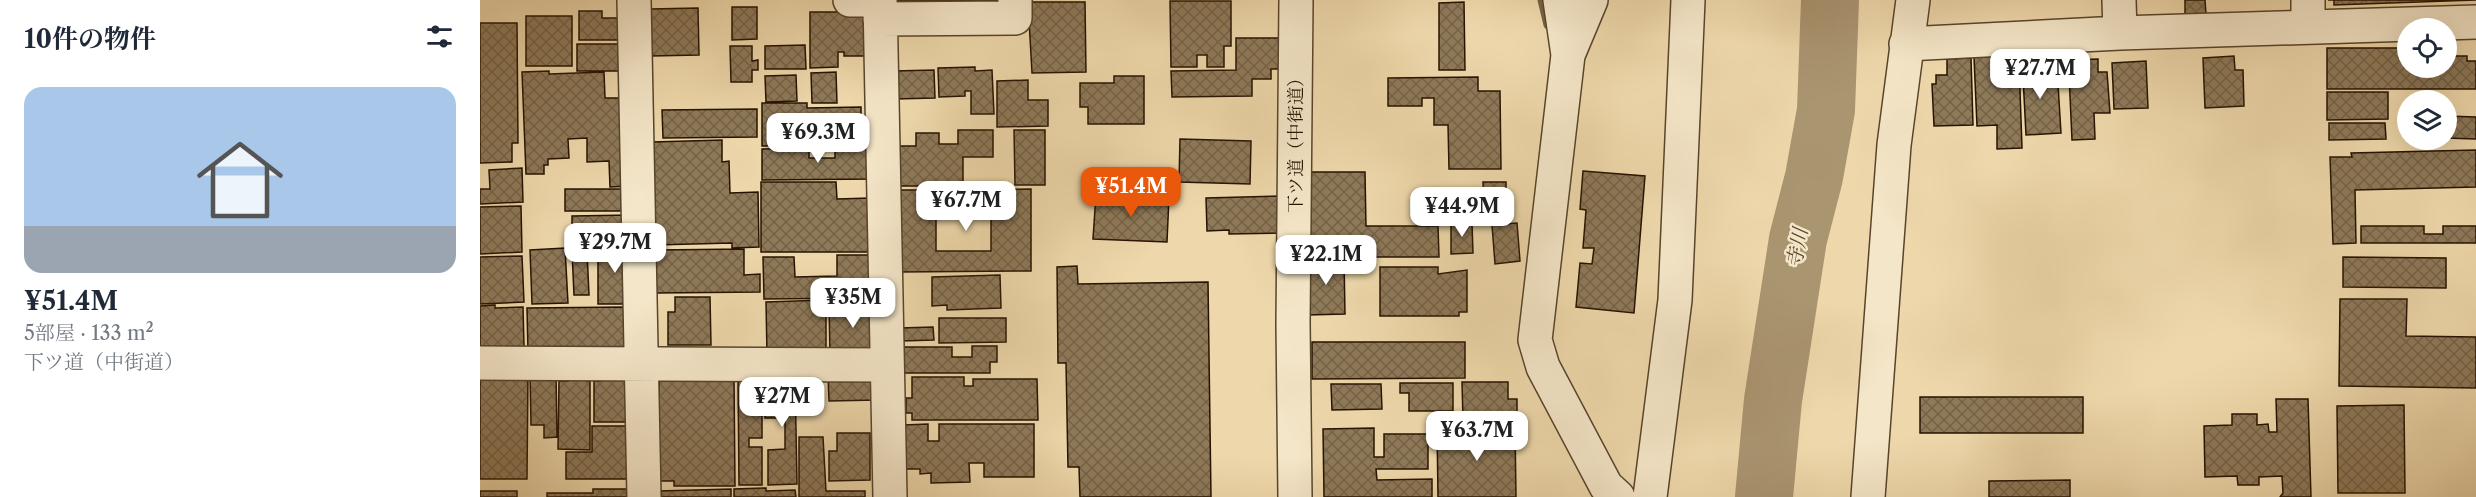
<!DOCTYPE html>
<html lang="ja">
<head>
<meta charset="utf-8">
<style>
  :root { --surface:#fff; --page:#f6f6f7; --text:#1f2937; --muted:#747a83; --line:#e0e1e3; --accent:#ea580c }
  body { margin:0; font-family:"Libre Caslon Text","Noto Serif JP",serif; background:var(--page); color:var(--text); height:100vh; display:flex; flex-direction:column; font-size:22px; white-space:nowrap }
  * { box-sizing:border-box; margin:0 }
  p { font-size:20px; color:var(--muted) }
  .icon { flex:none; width:33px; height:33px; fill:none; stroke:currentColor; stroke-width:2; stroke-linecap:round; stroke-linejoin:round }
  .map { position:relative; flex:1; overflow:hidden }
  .side { display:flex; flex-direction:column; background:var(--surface); width:480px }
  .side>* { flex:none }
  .controls { position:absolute; left:1917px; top:18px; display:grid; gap:12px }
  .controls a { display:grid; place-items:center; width:60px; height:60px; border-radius:50%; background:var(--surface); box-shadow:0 6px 24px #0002; font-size:30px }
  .price { position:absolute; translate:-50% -51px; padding:0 14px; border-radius:12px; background:#fff; color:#222; font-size:20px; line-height:39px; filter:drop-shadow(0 2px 3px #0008) }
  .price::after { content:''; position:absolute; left:50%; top:36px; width:18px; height:14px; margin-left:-9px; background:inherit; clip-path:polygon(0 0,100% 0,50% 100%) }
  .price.current { background:var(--accent); color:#fff }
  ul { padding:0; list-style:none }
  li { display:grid; align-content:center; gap:12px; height:318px; padding:0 24px }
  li+li { border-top:2px solid var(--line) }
  li span { display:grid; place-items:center; height:186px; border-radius:18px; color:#555 }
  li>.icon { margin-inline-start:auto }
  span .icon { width:108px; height:108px; fill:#fffc; stroke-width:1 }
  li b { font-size:26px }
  h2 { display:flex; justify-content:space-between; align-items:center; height:72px; padding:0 24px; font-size:26px }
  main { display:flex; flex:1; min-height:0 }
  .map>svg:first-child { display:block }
</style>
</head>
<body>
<main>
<section class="side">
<h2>10件の物件<svg class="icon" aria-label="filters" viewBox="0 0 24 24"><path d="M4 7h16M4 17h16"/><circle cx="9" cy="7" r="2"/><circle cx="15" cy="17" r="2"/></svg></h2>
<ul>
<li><span style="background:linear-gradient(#a9c7e8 75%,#9aa5b1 0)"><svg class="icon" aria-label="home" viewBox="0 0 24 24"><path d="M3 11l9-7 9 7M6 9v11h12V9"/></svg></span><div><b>¥51.4M</b><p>5部屋 · 133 m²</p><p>下ツ道（中街道）</p></div></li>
</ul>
</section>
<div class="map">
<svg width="1996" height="497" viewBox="0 0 1996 497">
  <defs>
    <pattern id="building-cross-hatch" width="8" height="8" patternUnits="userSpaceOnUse" patternTransform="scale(1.5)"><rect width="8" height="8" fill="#8e7959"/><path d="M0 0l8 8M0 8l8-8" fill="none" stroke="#746247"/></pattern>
  </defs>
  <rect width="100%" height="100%" fill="#eed8ab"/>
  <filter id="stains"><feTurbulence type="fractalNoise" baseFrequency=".00333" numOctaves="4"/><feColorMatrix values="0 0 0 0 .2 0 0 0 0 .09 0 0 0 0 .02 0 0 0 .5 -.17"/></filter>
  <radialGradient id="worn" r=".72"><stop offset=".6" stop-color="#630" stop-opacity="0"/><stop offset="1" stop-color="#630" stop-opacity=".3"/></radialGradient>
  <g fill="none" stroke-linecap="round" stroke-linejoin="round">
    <path stroke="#756144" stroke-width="9" d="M1062,0l6,25"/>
    <path stroke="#aa9571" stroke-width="58" d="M1284,497l9,-97 25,-161 16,-62 12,-67 4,-110"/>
  </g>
  <path fill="url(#building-cross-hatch)" stroke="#261301" stroke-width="1.5" d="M417,0h103v8l-102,1z
    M1705,0h20l1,14 -21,1z
    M1848,0h148l-142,5v-5z
    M690,1h61v45h-7v21h-17v-12h-10v12h-26z
    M548,2h57l1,70 -54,1z
    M984,2l1,68h-26v-67z
    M252,7h25v32l-25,1z
    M218,8l1,47 -48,1 -1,-47z
    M99,11h23v7h25v22h-48z
    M330,12h58v44h-24v-4h-6v15l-28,1z
    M46,16h46v50h-46z
    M0,23h37l1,120h-6v19l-32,1z
    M756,38h47l1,31h-13v10h-19v17l-80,1 -1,-26 65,-1z
    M97,44h50v27h-50z
    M325,45l1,24h-41v-23z
    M250,46h22v15l6,-1v10h-6v12h-21z
    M1847,48h81v20h38v-12h21v5h9v28h-149z
    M1519,56l1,6 19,-1 3,87 -25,1v-24l-20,1 -3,-69z
    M1560,56l2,29 16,-1 3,49 -35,2 -4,-78z
    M1754,56l1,14h8l1,36 -39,2 -2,-50z
    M1491,58l2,67 -39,1 -2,-42h4v-9h11v-16z
    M1618,59v13h9l3,41h-16l1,26 -23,1 -3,-66h7l-1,-14z
    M1666,61l2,47 -34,1 -2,-46z
    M495,67v4l17,-1 2,44h-23v-23h-6v5l-26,1 -1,-29z
    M454,70l1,28 -40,1 -1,-28z
    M69,71v3l55,-2 1,26h23l3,88 -21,1 -1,-26 -22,1v-24l-19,1 1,19 -21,1v6h-4v9h-18l-4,-102z
    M356,72l1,31h-25l-1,-30z
    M316,75l1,26 -31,1 -1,-26z
    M634,76h30v48h-56v-17h-8v-24h34z
    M998,77v14h22l1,78h-52l-1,-44h-14v-27h-12v8h-34v-28z
    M548,80v20h20v26l-51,1v-46z
    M1847,92h61v27l-61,1z
    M282,103h45v5l54,-1v38l-99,1z
    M277,109v28l-94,1 -1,-28z
    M1966,116l30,1v22l-30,-1z
    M1849,123h56l1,16 -57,1z
    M478,130h35v27h-30v29h-68v-40h21v-13h23v11h19z
    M534,130h31v55h-30z
    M700,139l71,2 -1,43 -71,-2z
    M242,140v22l7,-1 1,32 28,-1 1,55 -27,1v-5l-77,2 -3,-103z
    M393,146v33l-111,1v-31l47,-1v10h26v-11z
    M1996,150v37l-121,3 1,53 -23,1 -3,-87h22l-1,-4z
    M42,168l1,34 -43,2v-15h10l-1,-19z
    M1103,171l62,5 -11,137 -58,-6 4,-44 12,1 2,-16h-11l3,-38 -6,-1z
    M830,172h55l1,54h72l1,31h-89v-16h-40z
    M281,182h75l1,17 33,-1 4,54h-113z
    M1003,182h23v27h-22z
    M85,189h66v22h-66z
    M551,189v82l-132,1 -1,-82h38v61h55v-42h-35v-19z
    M616,194l73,3 -2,45 -74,-3z
    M803,196l1,37 -55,1v-4l-22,1 -1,-33z
    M41,206l1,46 -42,2v-47z
    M151,215l-6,24 -53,1v-24z
    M971,223h21l1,30 -22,1z
    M1037,223l3,38 -25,3 -3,-39z
    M1881,226h63v8h19v-8h33v17h-115z
    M118,245h34v59h-34z
    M85,248l3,55 -36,1 -2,-54z
    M264,249v26l16,-1v18l-104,1 -1,-43z
    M92,251h15l2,44h-15z
    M357,255h39v43l-112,1 -1,-42h31l1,20 42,-1z
    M42,256l2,46 -44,2v-47z
    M1863,257l103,1v30l-103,-1z
    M827,258h37l1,56 -38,1z
    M597,266l1,18 130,-2 3,215h-131l-1,-30h-11l-2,-104h-8l-1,-96z
    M900,267h58v7l29,-4v42h-8v4h-79z
    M520,275l1,33 -54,2v-5l-15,1v-29z
    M195,297h35l1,48h-43v-33h7z
    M1860,299h67l-1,37 70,1v51l-137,-2z
    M346,300v53l-59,1 -1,-52z
    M396,301l1,56h-47l-1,-55z
    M15,305v3l28,-1 1,40 -44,1v-42z
    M145,307v46l-97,-1 -1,-44z
    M459,318h67v24l-67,1z
    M453,327l1,13 -33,1 -1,-13z
    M832,342h153v36l-153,1z
    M492,346h25v16h-7v11h-90l-1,-26h53v10h20z
    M48,374l-1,105h-47v-103z
    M50,374h26l1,63 -13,1v-13h-13z
    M88,374h19v7h3v69l-32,-1 1,-68h9z
    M285,375h30l2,109 -29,1v-35l17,-1v-31h-20z
    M397,375v25l-48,1 -1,-25z
    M121,376h33l-1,46h-39v-41h6z
    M254,376l1,110h-61v-5h-15v-104z
    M432,377h52v9h9v-7h64l1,41h-126v-7h-6v-15h6z
    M258,378h24v60h-13v9h13v38h-23z
    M982,382h46v17h9v20l-54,1z
    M920,383h53v28h-44v-18h-9z
    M851,384h50l1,25 -50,1z
    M1440,397h163v36h-163z
    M1796,399h32l3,98h-31l3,-4 -1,-17 -23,1v8h-21l-1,-9 -32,1 -1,-51 28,-1v-11h25v11l11,-1 1,8h8z
    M1924,405l1,88h-67l-1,-87z
    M448,424v17h11v-17h95v53h-50v-14h-15l1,19 -39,1v-10l-11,1v-5h-16v-44z
    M112,426h35l5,53h-66v-27h26z
    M1035,426l1,71h-78l-1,-70z
    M894,428v29h10v-23h44v35h-52l1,11 55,-1v18h-108l-1,-68z
    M357,433h33v47l-41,1v-30h8z
    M319,437h24l3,54h39v6h-66z
    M1590,480v17h-81v-16z
    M286,488v3l29,-1 1,7h-62v-8z
    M113,489h42v8h-88v-4h46z
    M251,489v8h-71l-1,-6z
    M0,491h37v6h-37z"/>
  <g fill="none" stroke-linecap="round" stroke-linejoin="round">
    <defs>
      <path id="minor" d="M154,0l10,497
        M370,0h17
        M400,0l10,497
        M1080,0l8,55
        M1111,0l-23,55 -33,285 8,27 63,119 12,11
        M1639,0l1,33 356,-11
        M400,19l135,-1v-18
        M1828,27v-27
        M1426,44l214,-11
        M0,363l407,2
        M815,497l-2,-174 3,-323
        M1170,497l25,-197 13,-300
        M1388,497l26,-352 19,-145"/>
    </defs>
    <use href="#minor" stroke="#58442c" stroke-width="36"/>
    <use href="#minor" stroke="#f4e6c8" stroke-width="33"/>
  </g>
  <g text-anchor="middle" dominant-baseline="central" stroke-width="5" stroke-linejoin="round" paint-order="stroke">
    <g font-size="18" fill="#261301" stroke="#f4e6c8">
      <text transform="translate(816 141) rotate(-90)">下ツ道（中街道）</text>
    </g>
    <g font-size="20" font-style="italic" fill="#5b472e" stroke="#f4e6c8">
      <text transform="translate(1317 248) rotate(-80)">寺川</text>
    </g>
  </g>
  <rect width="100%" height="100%" filter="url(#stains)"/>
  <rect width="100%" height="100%" fill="url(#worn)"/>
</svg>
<div class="controls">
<a><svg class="icon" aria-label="locate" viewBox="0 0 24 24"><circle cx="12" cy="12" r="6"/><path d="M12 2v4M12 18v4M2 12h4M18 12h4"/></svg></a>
<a><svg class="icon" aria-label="layers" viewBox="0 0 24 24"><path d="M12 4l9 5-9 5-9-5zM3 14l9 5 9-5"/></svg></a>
</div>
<b class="price" style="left:1560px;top:100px">¥27.7M</b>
<b class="price" style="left:338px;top:164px">¥69.3M</b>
<b class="price current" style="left:651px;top:218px">¥51.4M</b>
<b class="price" style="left:486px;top:232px">¥67.7M</b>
<b class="price" style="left:982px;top:238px">¥44.9M</b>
<b class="price" style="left:135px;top:274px">¥29.7M</b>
<b class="price" style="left:846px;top:286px">¥22.1M</b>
<b class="price" style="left:373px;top:329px">¥35M</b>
<b class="price" style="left:302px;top:428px">¥27M</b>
<b class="price" style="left:997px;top:462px">¥63.7M</b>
</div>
</main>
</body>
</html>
